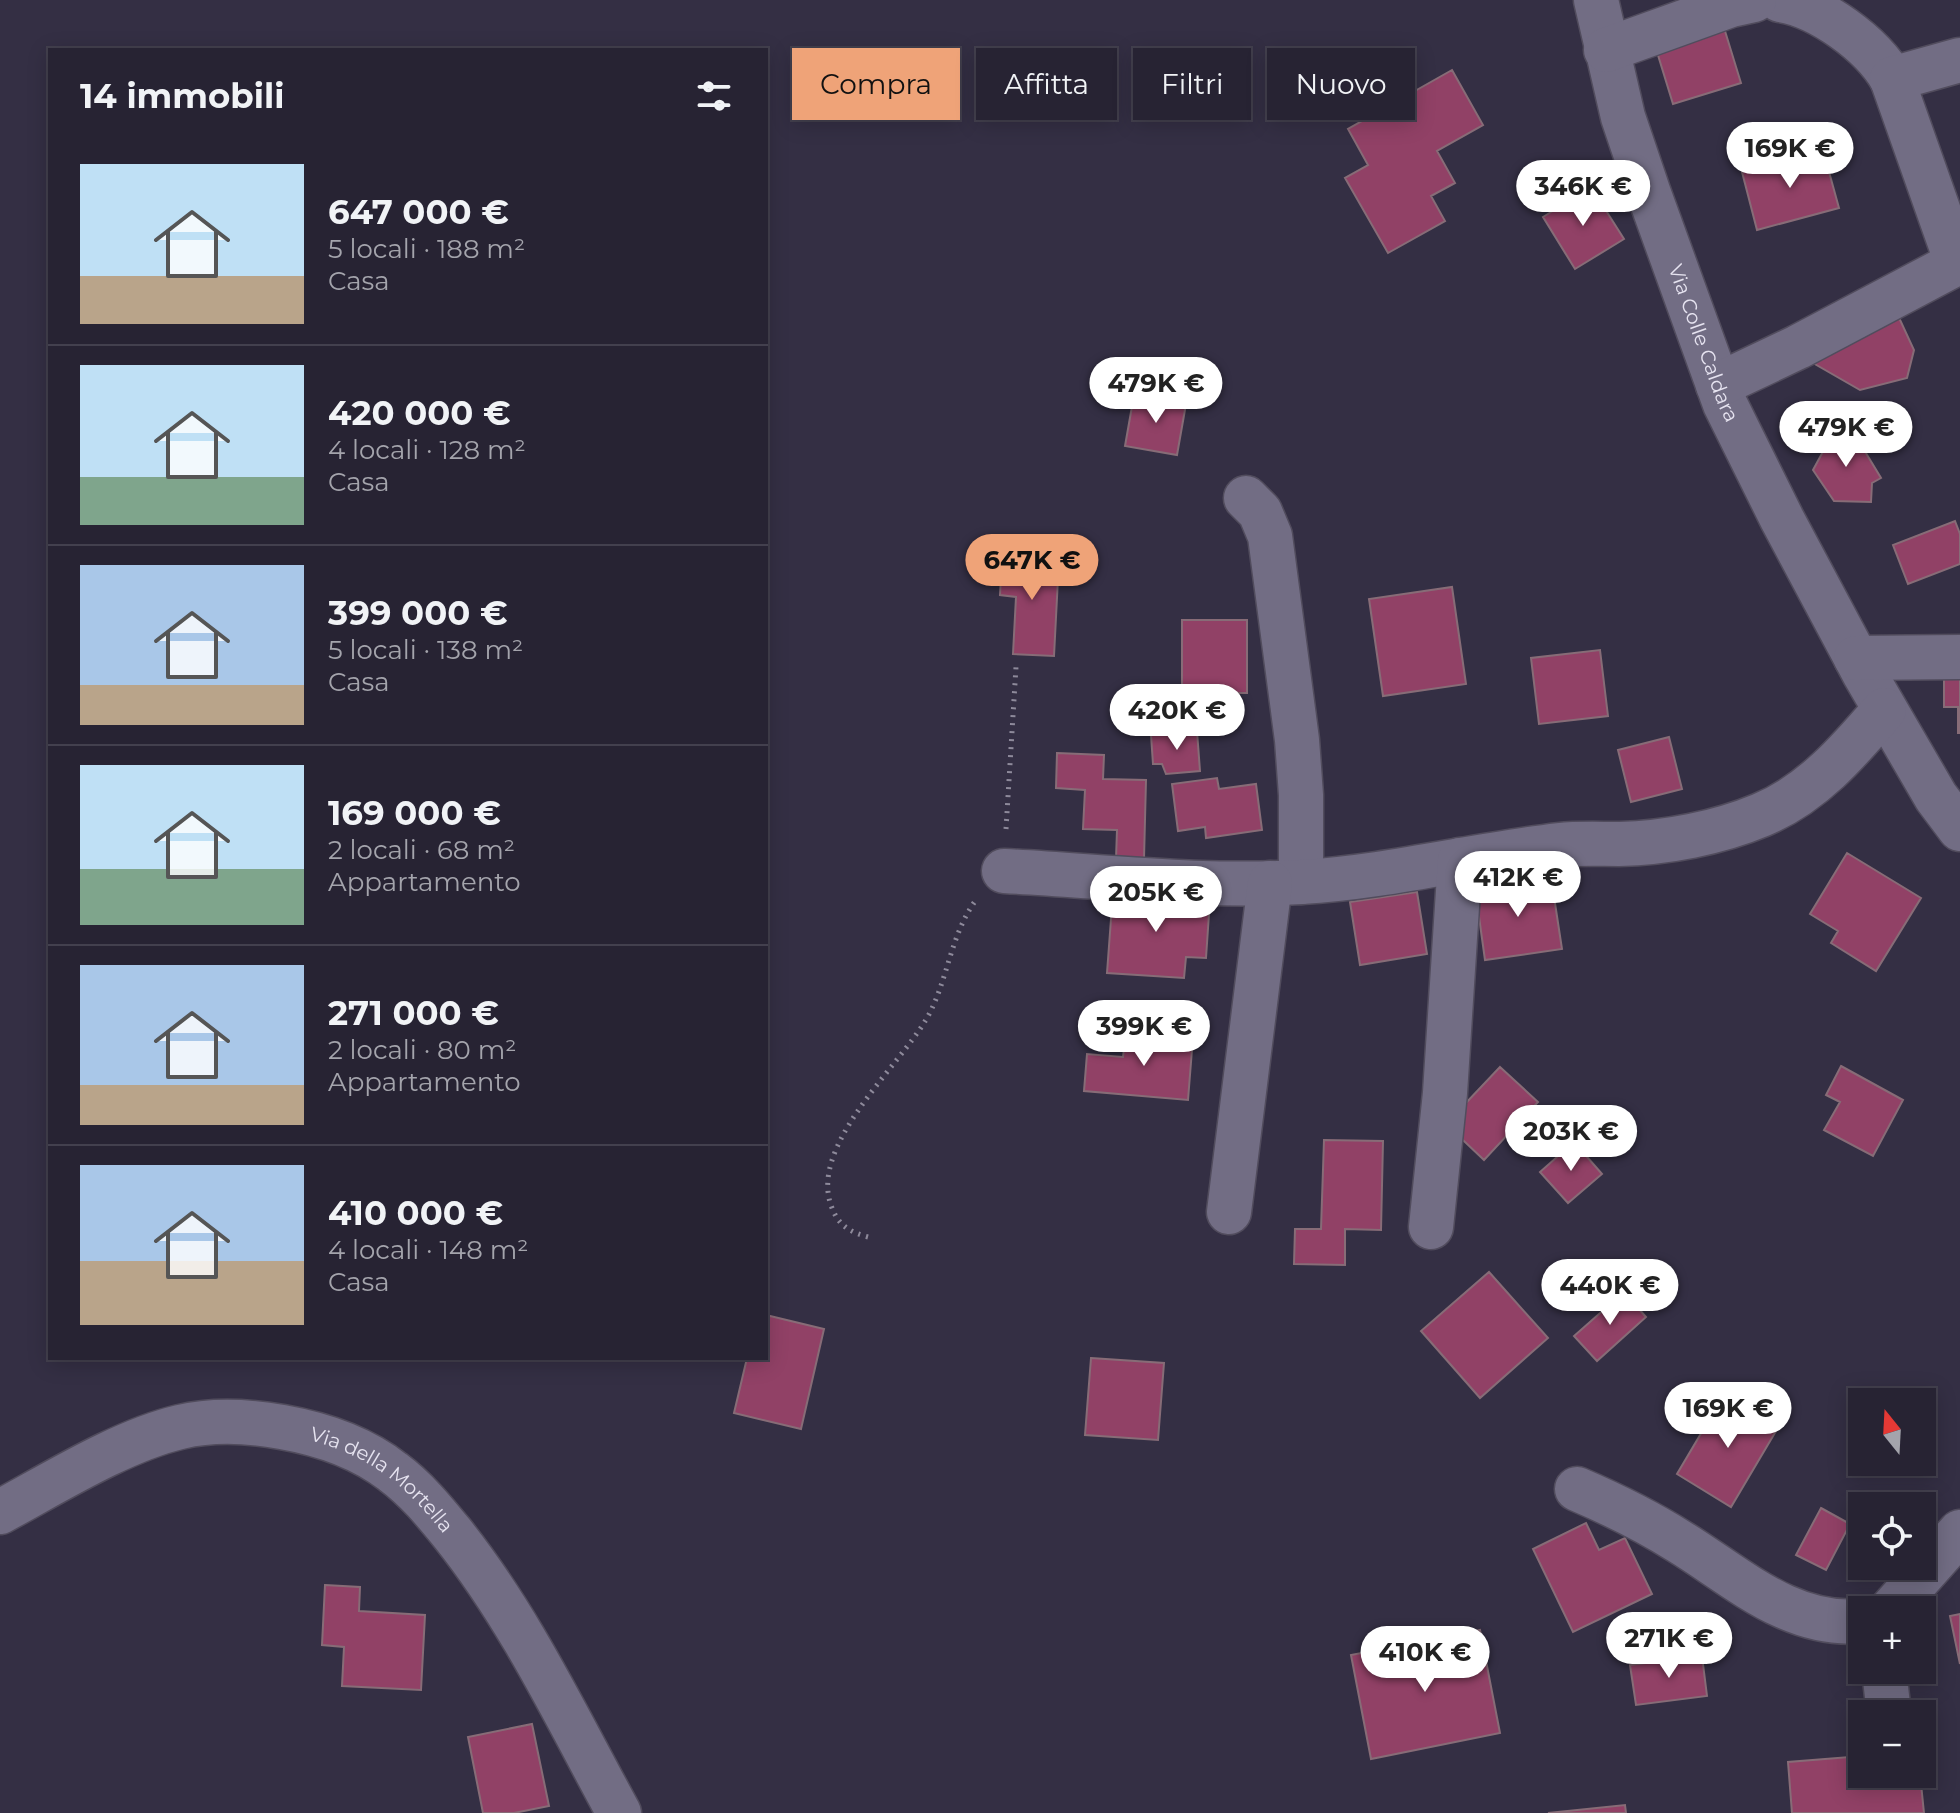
<!DOCTYPE html>
<html lang="it">
<head>
<meta charset="utf-8">
<style>
  :root { --surface:#272333; --page:#2f2b3b; --text:#f1f3f6; --muted:#a4a4ac; --line:#43404e; --accent:#efa378 }
  body { margin:0; font-family:Montserrat,sans-serif; background:var(--page); color:var(--text); height:100vh; display:flex; flex-direction:column; font-size:30px; white-space:nowrap }
  * { box-sizing:border-box; margin:0 }
  p { font-size:26px; color:var(--muted) }
  .icon { flex:none; width:44px; height:44px; fill:none; stroke:currentColor; stroke-width:2; stroke-linecap:round; stroke-linejoin:round }
  .map { position:relative; flex:1; overflow:hidden }
  .details { position:absolute; left:48px; top:48px; width:720px; height:1312px; display:flex; flex-direction:column; background:var(--surface); border-radius:0px; box-shadow:0 4px 20px #0003,0 0 0 2px var(--line) }
  .details>* { flex:none }
  .hud { position:absolute; left:792px; top:48px; width:760px; height:72px; display:flex; gap:16px }
  .needle { width:52px; rotate:342deg }
  .controls { position:absolute; left:1848px; top:1388px; display:grid; gap:16px }
  .controls a { display:grid; place-items:center; width:88px; height:88px; border-radius:0px; background:var(--surface); box-shadow:0 4px 20px #0003,0 0 0 2px var(--line); font-size:40px }
  .price { position:absolute; translate:-50% -68px; padding:0 18px; border-radius:28px; background:#fff; color:#222; font-size:26px; line-height:52px; filter:drop-shadow(0 2px 4px #0008) }
  .price::after { content:''; position:absolute; left:50%; top:48px; width:24px; height:18px; margin-left:-12px; background:inherit; clip-path:polygon(0 0,100% 0,50% 100%) }
  .price.active { background:var(--accent); color:#111 }
  ul { padding:0; list-style:none }
  li { display:flex; align-items:center; gap:24px; height:200px; padding:0 32px }
  li+li { border-top:2px solid var(--line) }
  li span { display:grid; place-items:center; flex:none; width:224px; height:160px; border-radius:0px; color:#555 }
  li>.icon { margin-inline-start:auto }
  span .icon { width:96px; height:96px; fill:#fffc; stroke-width:1 }
  li b { font-size:34px }
  h2 { display:flex; justify-content:space-between; align-items:center; height:96px; padding:0 32px; font-size:34px }
  .chip { padding:0 28px; border-radius:0px; background:var(--surface); box-shadow:0 4px 20px #0003,0 0 0 2px var(--line); font-size:28px; line-height:72px }
  .chip.active { background:var(--accent); color:#111 }
  .map>svg:first-child { display:block }
</style>
</head>
<body>
<div class="map">
<svg width="1960" height="1813" viewBox="0 0 1960 1813">
  <rect width="100%" height="100%" fill="#342f44"/>
  <path fill="#914166" stroke="#876c77" stroke-width="2" d="M1721,18l20,65 -68,21 -20,-65z
    M1452,70l31,55 -46,26 18,32 -24,13 14,25 -57,32 -43,-75 23,-13 -20,-36z
    M1823,150l16,58 -82,22 -15,-58z
    M1591,187l33,52 -49,30 -32,-52z
    M1895,309l19,41 -7,28 -47,12 -47,-27z
    M1134,395l52,9 -9,51 -52,-9z
    M1849,425l32,53 -9,5 -1,19 -37,-1 -21,-31 19,-35z
    M1955,521l5,13v30l-52,20 -15,-39z
    M1002,556l57,3 -5,97 -41,-2 3,-57 -16,-2z
    M1452,587l14,97 -83,12 -14,-97z
    M1182,620h65v73h-65z
    M1600,650l8,66 -69,8 -8,-66z
    M1944,674h16v59h-2v-26h-14z
    M1197,731l3,40 -34,3 -4,-10h-9l-2,-29z
    M1669,737l13,52 -51,13 -13,-52z
    M1057,753l47,2 -1,24 43,1 -2,79h-28l1,-29 -34,-1 2,-39 -29,-2z
    M1217,778l2,11 37,-5 6,46 -56,8 -1,-11 -27,4 -6,-47z
    M1847,853l74,45 -45,73 -45,-28 7,-12 -28,-17z
    M1551,877l11,72 -77,11 -10,-72z
    M1113,892l97,7 -4,59 -20,-1 -2,21 -77,-5z
    M1417,892l10,62 -67,11 -10,-63z
    M1126,1031l67,6 -5,63 -104,-9 3,-37 36,3z
    M1841,1066l62,34 -30,56 -49,-26 16,-28 -14,-7z
    M1500,1067l38,35 -54,58 -38,-36z
    M1324,1140l59,1 -2,89 -36,-1v36l-51,-1 1,-35h26z
    M1574,1142l28,32 -34,29 -28,-31z
    M1489,1272l59,66 -68,60 -59,-67z
    M1624,1292l22,25 -49,44 -23,-25z
    M766,1315l58,14 -23,100 -67,-16 13,-55h19z
    M1091,1358l73,5 -6,77 -73,-5z
    M1725,1393l54,33 -48,81 -54,-33z
    M1821,1508l29,16 -24,46 -30,-15z
    M1586,1523l13,27 26,-12 27,56 -79,38 -40,-83z
    M325,1585l35,2 -1,24 66,4 -4,75 -79,-4 2,-39 -22,-2z
    M1960,1614v50l-10,-48z
    M1480,1630l20,103 -129,26 -20,-104z
    M1702,1656l5,40 -71,9 -6,-40z
    M532,1724l17,82 -35,7h-31l-15,-76z
    M1862,1756v18h58l4,39h-132l-4,-51z
    M1625,1805l1,8h-78z"/>
  <g fill="none" stroke-linecap="round" stroke-linejoin="round">
    <defs>
      <g id="minor">
        <path id="s1" d="M1596,0l27,117 25,74 77,213 57,115 82,154 72,124 24,32"/>
        <path d="M1780,0c40,6 92,44 112,79"/>
        <path d="M1606,50l125,-45 23,-5"/>
        <path d="M1718,385l80,-38 159,-84 -65,-184 68,-19"/>
        <path d="M1246,498l14,14 10,24 27,204 4,55v87"/>
        <path d="M1856,658l104,-1"/>
        <path d="M1004,871c98,5 198,17 297,11 87,-5 172,-27 258,-37 20,-2 40,-1 60,-1 47,-1 99,-11 142,-29 51,-21 88,-64 123,-105"/>
        <path d="M1229,1212l41,-329"/>
        <path d="M1431,1227l14,-134 15,-233"/>
        <path d="M1577,1489c35,15 70,32 103,53 57,35 111,86 182,79"/>
        <path id="s2" d="M0,1512c54,-29 121,-71 180,-85 34,-8 68,-6 102,0 40,7 79,20 111,45 23,17 41,39 59,61 68,85 115,185 167,280"/>
        <path d="M1891,1610l69,-78"/>
        <path d="M1884,1670l5,44"/>
      </g>
    </defs>
    <use href="#minor" stroke="#514c5d" stroke-width="47"/>
    <path stroke="#8e8a9b" stroke-width="5" stroke-dasharray="2 6" stroke-linecap="butt" d="M1006,829l10,-162
      M868,1237c-18,-5 -29,-11 -36,-29 -25,-61 66,-140 95,-190 21,-37 23,-83 49,-118"/>
    <use href="#minor" stroke="#726d84" stroke-width="44"/>
  </g>
  <g text-anchor="middle" dominant-baseline="central" stroke-width="8" stroke-linejoin="round" paint-order="stroke">
    <g font-size="20" fill="#e6e3f0" stroke="#1b1922">
      <text stroke="none"><textPath href="#s1" startOffset="360">Via Colle Caldara</textPath></text>
      <text stroke="none"><textPath href="#s2" startOffset="418">Via della Mortella</textPath></text>
    </g>
  </g>
</svg>
<div class="controls">
<a><svg class="needle" viewBox="-14 -14 28 28"><path d="M0-13l5 13h-10z" fill="#e53935"/><path d="M0 13l5-13h-10z" fill="#a4a4ac"/></svg></a>
<a><svg class="icon" aria-label="locate" viewBox="0 0 24 24"><circle cx="12" cy="12" r="6"/><path d="M12 2v4M12 18v4M2 12h4M18 12h4"/></svg></a>
<a>+</a>
<a>−</a>
</div>
<b class="price" style="left:1790px;top:190px">169K €</b>
<b class="price" style="left:1583px;top:228px">346K €</b>
<b class="price" style="left:1156px;top:425px">479K €</b>
<b class="price" style="left:1846px;top:469px">479K €</b>
<b class="price active" style="left:1032px;top:602px">647K €</b>
<b class="price" style="left:1177px;top:752px">420K €</b>
<b class="price" style="left:1518px;top:919px">412K €</b>
<b class="price" style="left:1156px;top:934px">205K €</b>
<b class="price" style="left:1144px;top:1068px">399K €</b>
<b class="price" style="left:1571px;top:1173px">203K €</b>
<b class="price" style="left:1610px;top:1327px">440K €</b>
<b class="price" style="left:1728px;top:1450px">169K €</b>
<b class="price" style="left:1669px;top:1680px">271K €</b>
<b class="price" style="left:1425px;top:1694px">410K €</b>
<div class="hud">
<a class="chip active">Compra</a>
<a class="chip">Affitta</a>
<a class="chip">Filtri</a>
<a class="chip">Nuovo</a>
</div>
<section class="details">
<h2>14 immobili<svg class="icon" aria-label="filters" viewBox="0 0 24 24"><path d="M4 7h16M4 17h16"/><circle cx="9" cy="7" r="2"/><circle cx="15" cy="17" r="2"/></svg></h2>
<ul>
<li><span style="background:linear-gradient(#bfe0f5 70%,#b9a48a 0)"><svg class="icon" aria-label="home" viewBox="0 0 24 24"><path d="M3 11l9-7 9 7M6 9v11h12V9"/></svg></span><div><b>647 000 €</b><p>5 locali · 188 m²</p><p>Casa</p></div></li>
<li><span style="background:linear-gradient(#bfe0f5 70%,#7fa58c 0)"><svg class="icon" aria-label="home" viewBox="0 0 24 24"><path d="M3 11l9-7 9 7M6 9v11h12V9"/></svg></span><div><b>420 000 €</b><p>4 locali · 128 m²</p><p>Casa</p></div></li>
<li><span style="background:linear-gradient(#a9c7e8 75%,#b9a48a 0)"><svg class="icon" aria-label="home" viewBox="0 0 24 24"><path d="M3 11l9-7 9 7M6 9v11h12V9"/></svg></span><div><b>399 000 €</b><p>5 locali · 138 m²</p><p>Casa</p></div></li>
<li><span style="background:linear-gradient(#bfe0f5 65%,#7fa58c 0)"><svg class="icon" aria-label="home" viewBox="0 0 24 24"><path d="M3 11l9-7 9 7M6 9v11h12V9"/></svg></span><div><b>169 000 €</b><p>2 locali · 68 m²</p><p>Appartamento</p></div></li>
<li><span style="background:linear-gradient(#a9c7e8 75%,#b9a48a 0)"><svg class="icon" aria-label="home" viewBox="0 0 24 24"><path d="M3 11l9-7 9 7M6 9v11h12V9"/></svg></span><div><b>271 000 €</b><p>2 locali · 80 m²</p><p>Appartamento</p></div></li>
<li><span style="background:linear-gradient(#a9c7e8 60%,#b9a48a 0)"><svg class="icon" aria-label="home" viewBox="0 0 24 24"><path d="M3 11l9-7 9 7M6 9v11h12V9"/></svg></span><div><b>410 000 €</b><p>4 locali · 148 m²</p><p>Casa</p></div></li>
</ul>
</section>
</div>
</body>
</html>
